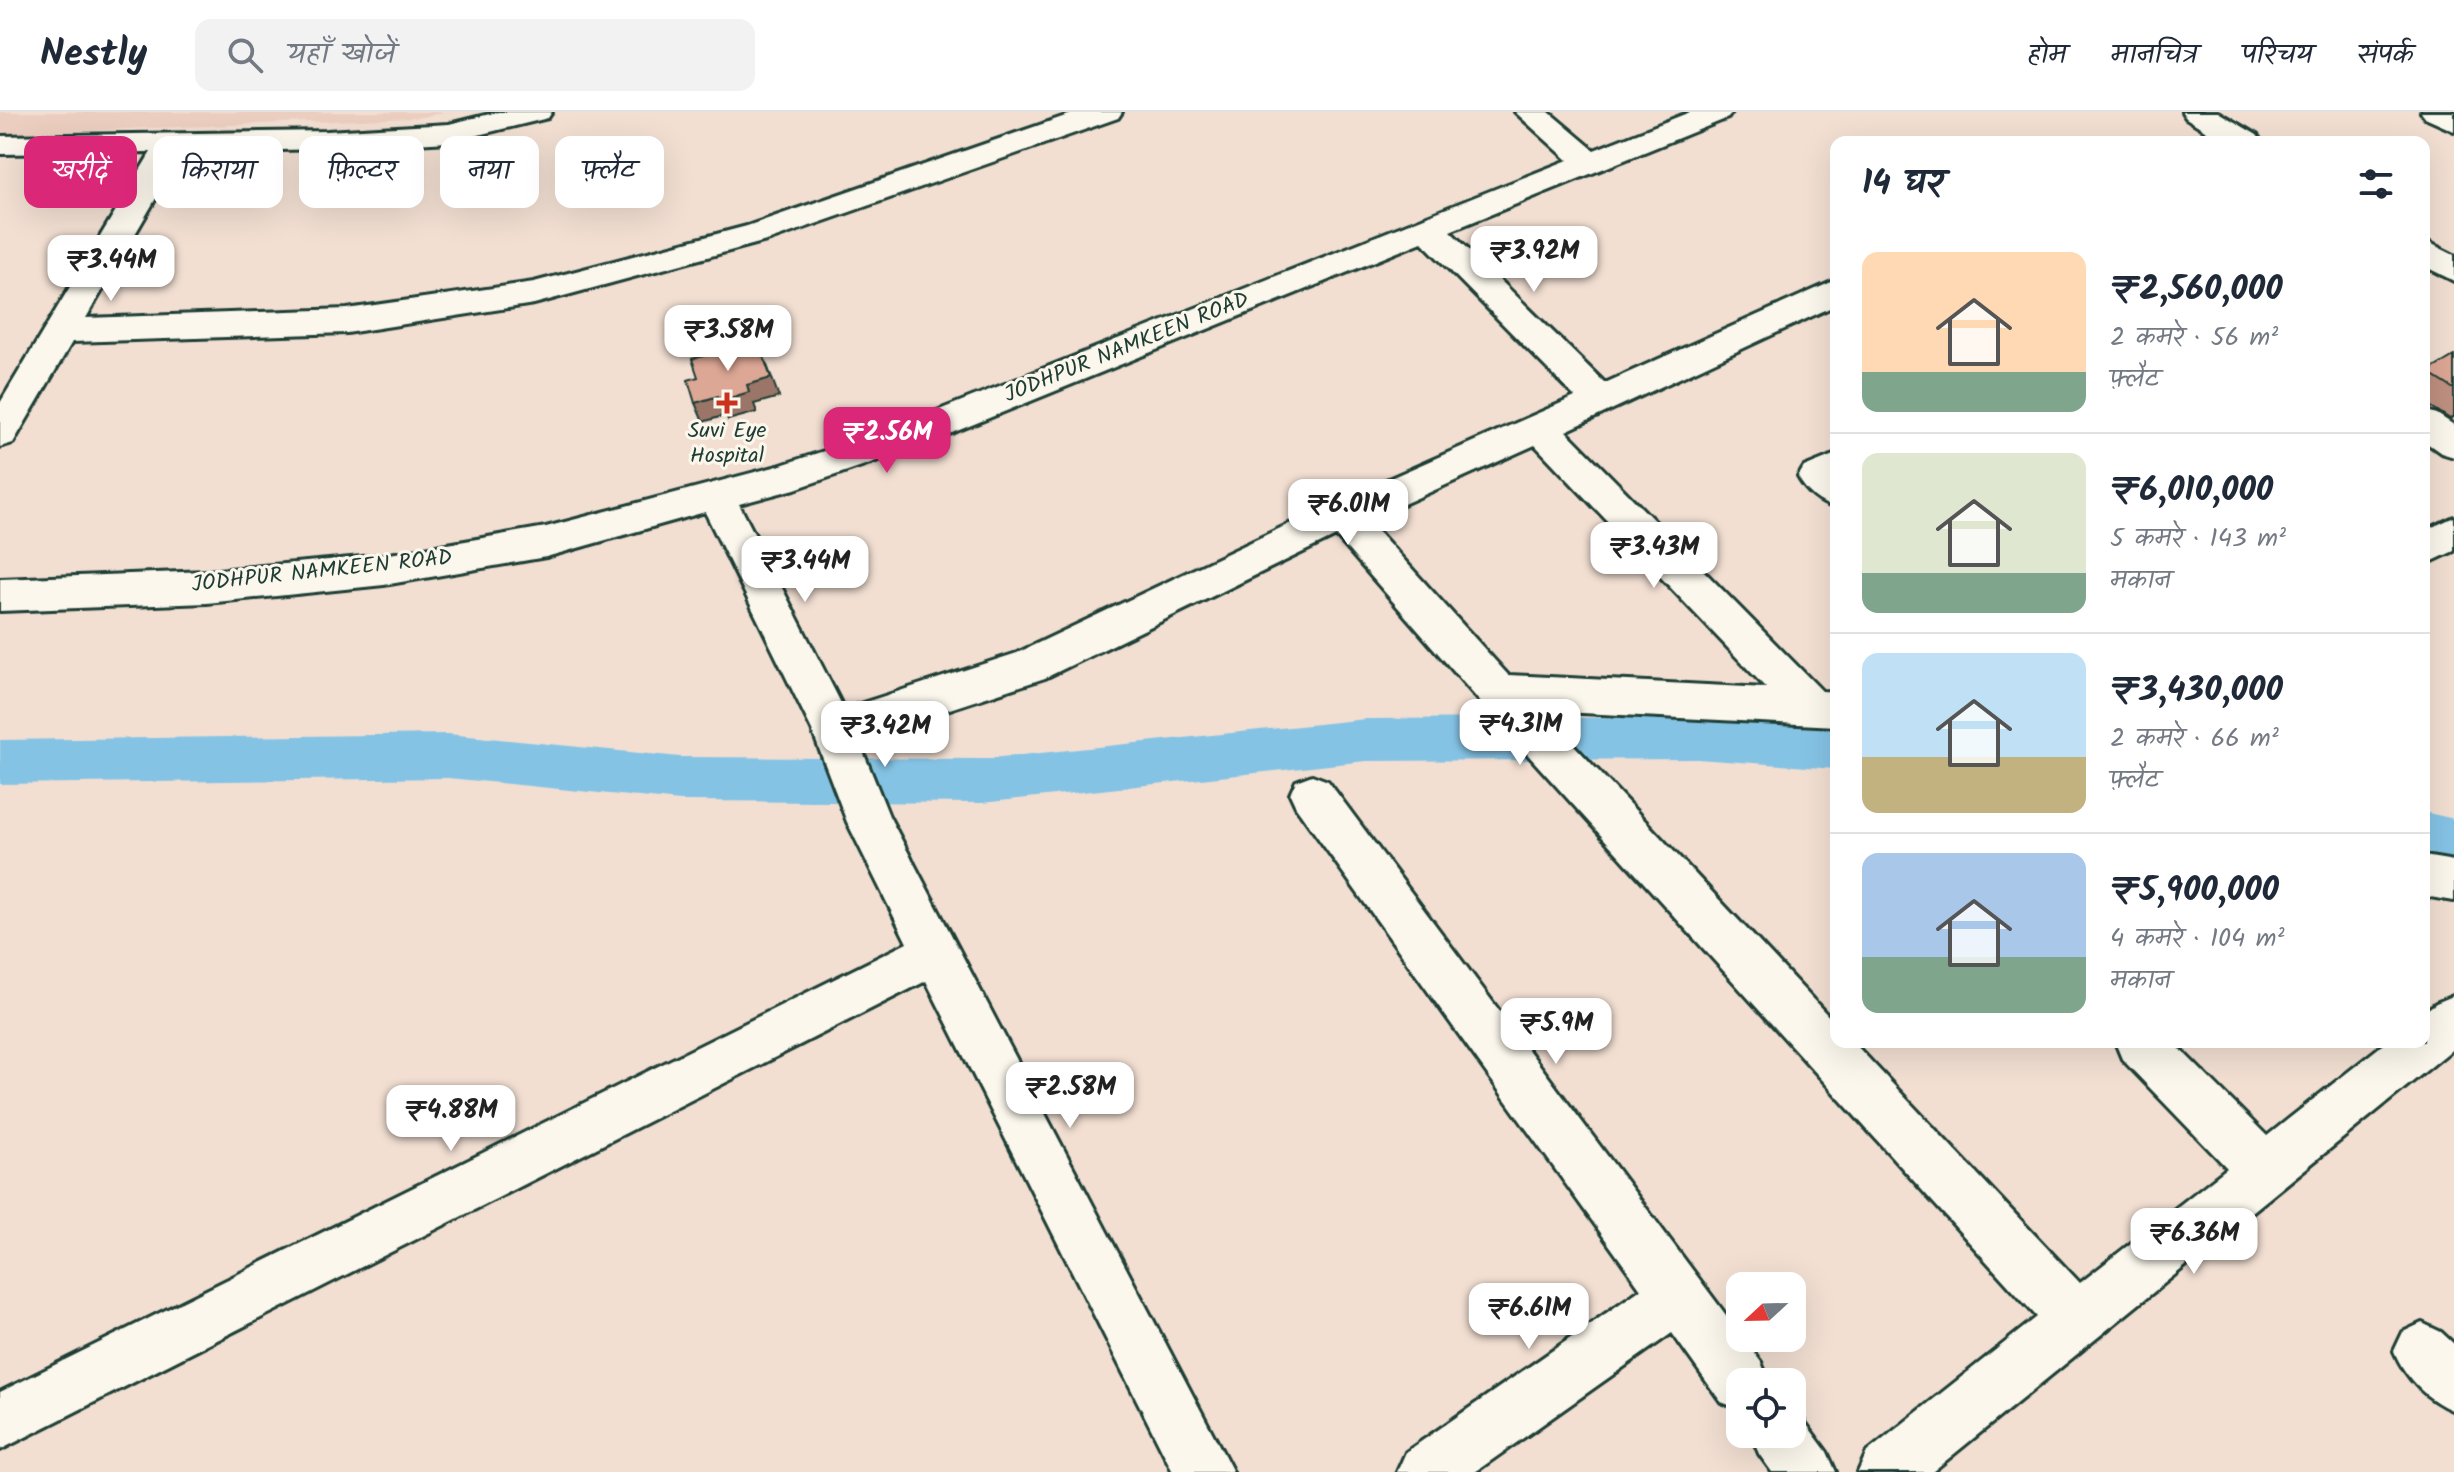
<!DOCTYPE html>
<html lang="hi">
<head>
<meta charset="utf-8">
<style>
  :root { --surface:#fff; --page:#f2f2f3; --text:#1f2937; --muted:#747a83; --line:#e0e1e3; --accent:#db2777 }
  body { margin:0; font-family:Kalam,"Playpen Sans Deva",sans-serif; background:var(--page); color:var(--text); height:100vh; display:flex; flex-direction:column; font-size:30px; white-space:nowrap }
  * { box-sizing:border-box; margin:0 }
  p { font-size:26px; color:var(--muted) }
  .icon { flex:none; width:44px; height:44px; fill:none; stroke:currentColor; stroke-width:2; stroke-linecap:round; stroke-linejoin:round }
  .map { position:relative; flex:1; overflow:hidden }
  .sheet { position:absolute; left:1830px; top:24px; width:600px; height:912px; display:flex; flex-direction:column; background:var(--surface); border-radius:16px; box-shadow:0 8px 32px #0002 }
  .sheet>* { flex:none }
  .banner { position:absolute; left:24px; top:24px; width:760px; height:72px; display:flex; gap:16px }
  .needle { width:52px; rotate:248deg }
  .buttons { position:absolute; left:1726px; top:1160px; display:grid; gap:16px }
  .buttons a { display:grid; place-items:center; width:80px; height:80px; border-radius:16px; background:var(--surface); box-shadow:0 8px 32px #0002; font-size:40px }
  .price { position:absolute; translate:-50% -68px; padding:0 18px; border-radius:16px; background:#fff; color:#222; font-size:26px; line-height:52px; filter:drop-shadow(0 2px 4px #0008) }
  .price::after { content:''; position:absolute; left:50%; top:48px; width:24px; height:18px; margin-left:-12px; background:inherit; clip-path:polygon(0 0,100% 0,50% 100%) }
  .price.current { background:var(--accent); color:#fff }
  ul { padding:0; list-style:none }
  li { display:flex; align-items:center; gap:24px; height:200px; padding:0 32px }
  li+li { border-top:2px solid var(--line) }
  li span { display:grid; place-items:center; flex:none; width:224px; height:160px; border-radius:16px; color:#555 }
  li>.icon { margin-inline-start:auto }
  span .icon { width:96px; height:96px; fill:#fffc; stroke-width:1 }
  li b { font-size:34px }
  h2 { display:flex; justify-content:space-between; align-items:center; height:96px; padding:0 32px; font-size:34px }
  .chip { padding:0 28px; border-radius:16px; background:var(--surface); box-shadow:0 8px 32px #0002; font-size:28px; line-height:72px }
  .chip.current { background:var(--accent); color:#fff }
  header { display:flex; align-items:center; gap:48px; box-sizing:border-box; height:112px; padding:0 40px; background:var(--surface); border-bottom:2px solid var(--line) }
  header strong { font-size:38px }
  nav { display:flex; gap:44px; margin-inline-start:auto; font-size:28px }
  .search { width:560px; height:72px; background:var(--page); display:flex; align-items:center; gap:20px; box-sizing:border-box; padding:0 28px; border-radius:16px; color:var(--muted); font-size:30px }
  .map>svg:first-child { display:block }
</style>
</head>
<body>
<header>
<strong>Nestly</strong>
<div class="search"><svg class="icon" aria-label="search" viewBox="0 0 24 24"><circle cx="10" cy="10" r="6"/><path d="M15 15l6 6"/></svg>यहाँ खोजें</div>
<nav><a>होम</a><a>मानचित्र</a><a>परिचय</a><a>संपर्क</a></nav>
</header>
<div class="map">
<svg width="2454" height="1360" viewBox="0 0 2454 1360">
  <rect width="100%" height="100%" fill="#f2dfd2"/>
  <filter id="ink" filterUnits="userSpaceOnUse"><feTurbulence type="fractalNoise" baseFrequency=".0125" numOctaves="2"/><feDisplacementMap in="SourceGraphic" scale="16" xChannelSelector="R" yChannelSelector="G"/><feConvolveMatrix kernelMatrix="1 2 1 2 8 2 1 2 1" color-interpolation-filters="sRGB"/></filter>
  <g filter="url(#ink)">
    <path fill="#eccec0" d="M0,0h448l-31,6 -417,16z"/>
    <g fill="none" stroke-linecap="round" stroke-linejoin="round">
      <path fill="#85c3e5" fill-rule="evenodd" d="M1697,605l139,10v42l-139,-10 -331,2 -384,42 -302,-2 -232,-23 -448,6v-44l448,-6 232,23 302,2 384,-40z
        M2424,700l30,7v46l-30,-7z"/>
      <defs>
        <path id="minor" d="M498,0h54l-4,6 -99,24 -122,7 -144,3 -97,166 261,-9 187,-27 213,-56 330,-114h45l-4,6 -348,122 -236,64 -187,29 -275,9 -59,101 -13,4v-44l151,-251 -151,2v-18l327,-5 122,-7z
          M1515,0h34l45,38 96,-38h42l-4,6 -278,113 155,152 231,-103v25l-270,126 256,260 14,1v34l-294,-15 294,313v18h17l227,241 147,-115 -105,-109 -7,-17h58l94,94 119,-94h38v-30l12,-9 17,-7 1,52 -522,424h-74l9,-20 170,-135 -555,-613 -146,-168 -291,142 -187,61 31,77 344,656h-60l-247,-491 -926,469v-58l907,-449 -60,-121 -35,-92 -107,-218 -159,45 -162,28 -177,18 -207,8v-32l207,-8 177,-16 162,-28 232,-61 116,-38 674,-268zM1422,130l153,155 -248,109 -310,147 -173,56 -105,-205 56,-15 125,-43zM1535,333l231,243 -258,-13 -140,-155z
          M2182,0h36l39,23 5,7h-38l-38,-24z
          M2421,0h33v19l-29,-13z
          M2424,128l30,15v26l-30,-15z
          M2424,298l13,4 17,11v32l-13,-4 -17,-12z
          M1836,342v54c-17,-5 -29,-15 -38,-31l6,-10z
          M2454,405v34l-30,14v-34z
          M1312,663l16,6 433,581 8,20h-29v27l-19,-7 -49,-69 -197,139h-78l9,-20 235,-163 -345,-482 -6,-13 6,-13z
          M2424,744l30,5v40l-30,-5z
          M2422,1211l19,9 13,12v67c-28,-12 -48,-32 -60,-60l9,-19z
          M1792,1299l7,3 28,38 9,20h-64l-13,-18 -8,-20h41z"/>
      </defs>
      <use href="#minor" stroke="#1f3d34" stroke-width="6"/>
      <use href="#minor" fill="#fbf7ec" fill-rule="evenodd"/>
    </g>
    <path fill="#be9080" stroke="#1f3d34" stroke-width="2" d="M2454,244v61l-4,2 -26,-17v-27z"/>
    <path fill="#9b7568" stroke="#1f3d34" stroke-width="2" d="M758,229l21,56 -25,7 3,8 -29,8 -8,-19z
      M718,284l8,19 -23,7 -8,-19z"/>
    <path fill="#dda795" stroke="#1f3d34" stroke-width="2" d="M758,229l13,37 -24,7 2,7 -29,9 -2,-5 -23,7 -7,-23 10,-3 -6,-18z
      M2454,244v33l-27,-17z"/>
  </g>
  <path fill="#c8321e" stroke="#fbf7ec" stroke-width="3" d="M723 279h8v8h8v8h-8v8h-8v-8h-8v-8h8z"/>
  <g text-anchor="middle" dominant-baseline="central" stroke-width="6" stroke-linejoin="round" paint-order="stroke">
    <g font-size="22" fill="#1f3d34" stroke="#fbf7ec">
      <text transform="translate(1127 236) rotate(-22)">JODHPUR NAMKEEN ROAD</text>
      <text transform="translate(322 460) rotate(-6)">JODHPUR NAMKEEN ROAD</text>
    </g>
    <g font-size="22" fill="#1f3d34" stroke="#fbf7ec">
      <text x="727" y="319">Suvi Eye<tspan x="727" dy="25">Hospital</tspan></text>
    </g>
  </g>
</svg>
<div class="buttons">
<a><svg class="needle" viewBox="-14 -14 28 28"><path d="M0-13l5 13h-10z" fill="#e53935"/><path d="M0 13l5-13h-10z" fill="#747a83"/></svg></a>
<a><svg class="icon" aria-label="locate" viewBox="0 0 24 24"><circle cx="12" cy="12" r="6"/><path d="M12 2v4M12 18v4M2 12h4M18 12h4"/></svg></a>
</div>
<b class="price" style="left:1534px;top:182px">₹3.92M</b>
<b class="price" style="left:111px;top:191px">₹3.44M</b>
<b class="price" style="left:728px;top:261px">₹3.58M</b>
<b class="price current" style="left:887px;top:363px">₹2.56M</b>
<b class="price" style="left:1348px;top:435px">₹6.01M</b>
<b class="price" style="left:1654px;top:478px">₹3.43M</b>
<b class="price" style="left:805px;top:492px">₹3.44M</b>
<b class="price" style="left:1520px;top:655px">₹4.31M</b>
<b class="price" style="left:885px;top:657px">₹3.42M</b>
<b class="price" style="left:1556px;top:954px">₹5.9M</b>
<b class="price" style="left:1070px;top:1018px">₹2.58M</b>
<b class="price" style="left:451px;top:1041px">₹4.88M</b>
<b class="price" style="left:2194px;top:1164px">₹6.36M</b>
<b class="price" style="left:1529px;top:1239px">₹6.61M</b>
<div class="banner">
<a class="chip current">खरीदें</a>
<a class="chip">किराया</a>
<a class="chip">फ़िल्टर</a>
<a class="chip">नया</a>
<a class="chip">फ़्लैट</a>
</div>
<section class="sheet">
<h2>14 घर<svg class="icon" aria-label="filters" viewBox="0 0 24 24"><path d="M4 7h16M4 17h16"/><circle cx="9" cy="7" r="2"/><circle cx="15" cy="17" r="2"/></svg></h2>
<ul>
<li><span style="background:linear-gradient(#ffd9b3 75%,#7fa58c 0)"><svg class="icon" aria-label="home" viewBox="0 0 24 24"><path d="M3 11l9-7 9 7M6 9v11h12V9"/></svg></span><div><b>₹2,560,000</b><p>2 कमरे · 56 m²</p><p>फ़्लैट</p></div></li>
<li><span style="background:linear-gradient(#dfe7d0 75%,#7fa58c 0)"><svg class="icon" aria-label="home" viewBox="0 0 24 24"><path d="M3 11l9-7 9 7M6 9v11h12V9"/></svg></span><div><b>₹6,010,000</b><p>5 कमरे · 143 m²</p><p>मकान</p></div></li>
<li><span style="background:linear-gradient(#bfe0f5 65%,#c2b280 0)"><svg class="icon" aria-label="home" viewBox="0 0 24 24"><path d="M3 11l9-7 9 7M6 9v11h12V9"/></svg></span><div><b>₹3,430,000</b><p>2 कमरे · 66 m²</p><p>फ़्लैट</p></div></li>
<li><span style="background:linear-gradient(#a9c7e8 65%,#7fa58c 0)"><svg class="icon" aria-label="home" viewBox="0 0 24 24"><path d="M3 11l9-7 9 7M6 9v11h12V9"/></svg></span><div><b>₹5,900,000</b><p>4 कमरे · 104 m²</p><p>मकान</p></div></li>
</ul>
</section>
</div>
</body>
</html>
